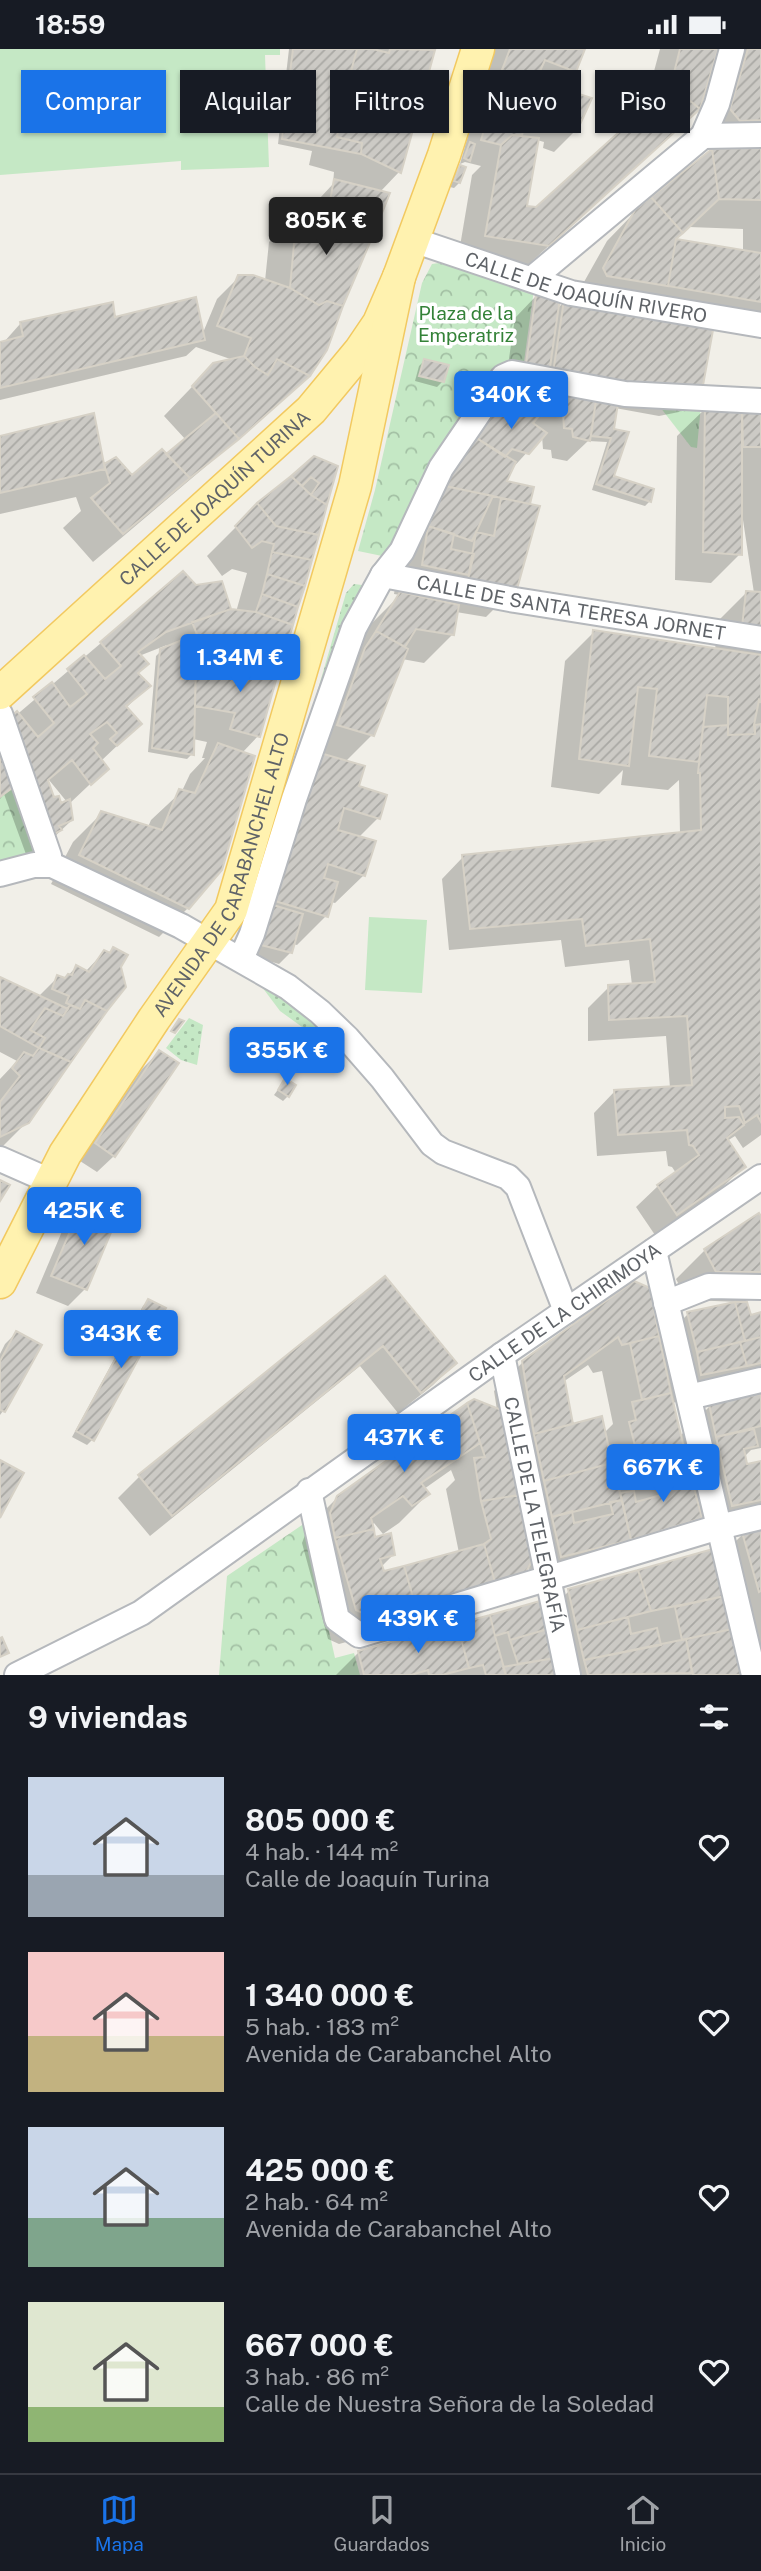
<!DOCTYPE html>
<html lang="es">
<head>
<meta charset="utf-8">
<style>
  :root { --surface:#171b24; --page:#242831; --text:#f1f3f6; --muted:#9ea1a6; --line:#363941; --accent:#1a73e8 }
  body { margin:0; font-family:"Public Sans",sans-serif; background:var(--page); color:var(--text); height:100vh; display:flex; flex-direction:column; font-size:26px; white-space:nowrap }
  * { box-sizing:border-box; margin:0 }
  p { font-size:23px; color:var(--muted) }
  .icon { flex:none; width:38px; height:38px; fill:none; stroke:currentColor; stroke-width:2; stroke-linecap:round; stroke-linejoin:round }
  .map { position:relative; height:1626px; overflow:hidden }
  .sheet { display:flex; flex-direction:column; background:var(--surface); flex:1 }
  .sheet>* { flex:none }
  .banner { position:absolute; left:21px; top:21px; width:719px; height:63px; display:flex; gap:14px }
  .price { position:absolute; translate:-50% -60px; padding:0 16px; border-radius:7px; background:var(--accent); color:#fff; font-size:23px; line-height:46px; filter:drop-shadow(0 2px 4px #0008) }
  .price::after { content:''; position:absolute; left:50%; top:42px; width:21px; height:16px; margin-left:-10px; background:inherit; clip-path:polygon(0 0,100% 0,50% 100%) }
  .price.current { background:#222; color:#fff }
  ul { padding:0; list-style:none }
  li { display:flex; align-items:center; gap:21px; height:175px; padding:0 28px }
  li span { display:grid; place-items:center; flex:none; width:196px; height:140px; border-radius:0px; color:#555 }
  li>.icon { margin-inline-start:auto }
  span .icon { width:84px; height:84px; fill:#fffc; stroke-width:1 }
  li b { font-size:30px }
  h2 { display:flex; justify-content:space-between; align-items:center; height:84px; padding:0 28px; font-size:30px }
  .pill { padding:0 24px; border-radius:0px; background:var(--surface); box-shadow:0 2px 5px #0004; font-size:24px; line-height:63px }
  .pill.current { background:var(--accent); color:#fff }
  .status { display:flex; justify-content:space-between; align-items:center; height:49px; padding:0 35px; background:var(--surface); direction:ltr }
  .status svg { height:19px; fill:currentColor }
  .menu { display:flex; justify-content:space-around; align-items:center; height:98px; border-top:2px solid var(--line); background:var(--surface); font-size:19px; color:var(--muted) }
  .menu a { display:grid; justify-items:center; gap:4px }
  .menu .current { color:var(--accent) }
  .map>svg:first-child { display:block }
</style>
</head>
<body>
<div class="status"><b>18:59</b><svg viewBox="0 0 49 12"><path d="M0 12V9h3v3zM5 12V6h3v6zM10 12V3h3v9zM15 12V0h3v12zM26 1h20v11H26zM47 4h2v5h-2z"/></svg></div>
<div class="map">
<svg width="761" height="1626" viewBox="0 0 761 1626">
  <defs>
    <pattern id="grass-tufts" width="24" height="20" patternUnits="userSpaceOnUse" patternTransform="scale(1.75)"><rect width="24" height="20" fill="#c5e8c5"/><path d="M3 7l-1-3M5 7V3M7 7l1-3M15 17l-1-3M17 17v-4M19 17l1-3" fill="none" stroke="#a3c0a4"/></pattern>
    <pattern id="forest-crowns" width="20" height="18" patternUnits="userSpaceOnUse" patternTransform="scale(1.75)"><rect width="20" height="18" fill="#c5e8c5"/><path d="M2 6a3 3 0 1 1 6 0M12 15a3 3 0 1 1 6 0" fill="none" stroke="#a3c0a4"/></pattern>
    <pattern id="garden-dots" width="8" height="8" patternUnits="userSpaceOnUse" patternTransform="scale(1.75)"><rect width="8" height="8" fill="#c5e8c5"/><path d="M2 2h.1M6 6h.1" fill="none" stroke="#a3c0a4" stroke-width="1.8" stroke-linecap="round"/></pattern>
    <pattern id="building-hatch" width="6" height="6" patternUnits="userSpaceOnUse" patternTransform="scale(1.75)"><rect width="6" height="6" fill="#cccac5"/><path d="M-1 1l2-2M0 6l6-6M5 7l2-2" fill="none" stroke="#a9a8a4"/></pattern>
  </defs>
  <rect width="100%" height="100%" fill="#f1efe8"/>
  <path fill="url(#grass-tufts)" d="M701,356l-4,43 -6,-1 -31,-40z"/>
  <path fill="url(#forest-crowns)" d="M439,214l19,2 76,24 -11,80 -16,-3 -12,1 -49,74 -59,116 -29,-6 17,-61 47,-207 10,-19z
    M23,731l26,76 -49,11v-70z
    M305,1474l30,135 19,-5 6,22h-141l8,-99z"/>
  <path fill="url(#garden-dots)" d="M354,535l8,1 2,3 -73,194 55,-189z
    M270,930l53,49 -7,9 -36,-26 -18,-24z
    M189,969l14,7 -6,40 -16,-5 -15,-12z"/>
  <path fill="#c5e8c5" d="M0,0h280v6h-15l4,112 -88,3v-9l-181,14z
    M369,868l58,3 -5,73 -57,-3z"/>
  <path fill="#0003" fill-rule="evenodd" d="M289,0h144l-34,123 -19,20 -72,183 -30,30 -185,157 -30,-34 18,-17 -5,-14 -76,17v-76l103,29 13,-8 16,18 34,-21 20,-16 -22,-24 50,-52 19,-4 -37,-13 -10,9 -186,44v-57l4,-1 16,-18 91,-20 3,15 88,16 15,-36 22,-22 26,4 4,-39 28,-29h9l27,-29 1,-12 -25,-7 3,-14 -34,-7z
    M494,0h89l-9,22 -18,18 20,41 -22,22 -11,-4 1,-6 -7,-2 -12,67 12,2 106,-97 17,-63h56l-17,59 -181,166 -61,-10 15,-89 9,-9 -16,-4 -5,2 18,-64 -4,-1z
    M726,0h35v286l-66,-11 6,66 -22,22 -20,4 -44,-8 -3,69 38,24 -5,5 -53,-16 15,-48 -19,-1 -21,20 -15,-3 -1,-8 -8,-1 -1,-13 -33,36 -5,10 28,7 -17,99 -29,29 -30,-5 -3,22 -29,29 -22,-4 -30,76 -27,27 11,25 22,31 -20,20 6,37 -29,28 -4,-1 -5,14 -29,29 -4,-1 -3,9 -11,11 -28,-8 86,-277 35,-56 28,-28 -6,-1 6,-37 26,-50 65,-93 22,-21 -9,-1 11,-74 21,-22 20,14 8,-8 11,-4 32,-57 29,-30 76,-60 -10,-12zM689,178l54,2v23l-69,-12z
    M461,118l-2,16 -5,5 -4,-1 6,-15z
    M424,312l19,20 -6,6 -22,-6 4,-15z
    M706,359l55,3v724l-18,13 -8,-12 -8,5 17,25 -22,22 -67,47 -19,-28 22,-21 18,-13 -4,-6 -4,-1 -2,-15 -69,5 -3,-43 21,-22 55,-3 -4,-52 -78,5v-33l21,-21 23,-2 -3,-25 -64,7 -4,-27 -112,10 -7,-71 21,-22 217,-23 -1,-54 -11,10 -47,-5 2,-15 -24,24 -48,-7 14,-126 29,-29 121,18 3,-29 29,-29 7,1 -11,-73h-2l-1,34 -29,29 -36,-3 2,-144z
    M314,409l22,9 -78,269 -16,17 -54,155 -29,29 -108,-53 22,-42 29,-29 46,14 3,-7 31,-29 8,-17 15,-16h-3l5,-16 -14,-3 -1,15 -5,5 -39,-7 8,-96 11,-11 -28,11 -3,18 12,12 -22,22 14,16 -39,37 5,8 -37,35 3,16 -22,21 -23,16 -23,-63 -4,5v-70l101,-86 94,-56 35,24 6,1 11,-39 -15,-4 -10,7 -15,-20 51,-51zM49,731l18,22 -8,3 -6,-6 -6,-17z
    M114,900l-87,173 -27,27v-70l17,-18 -17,-9v-73l38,18 20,-20 6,3 12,-13 9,5 19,-20 4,3z
    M159,1003l-45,104 -17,16 -17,-11 62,-92z
    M285,1031l3,16 -5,5 -9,-6z
    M82,1156l33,14 -30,70 -17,17 -32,-13 30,-71z
    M761,1165v84l-16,3 5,16 11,-5v71l-89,20 8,33 30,-30 51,-10v52l-10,2 -7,7 2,9 15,-4v61l-58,11 -3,-16 -28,28 -139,39 -5,-21 -33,38 -156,42 -11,-5 -26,-96 6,-16 30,-30 136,-96 23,9 -3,-19 29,-29 111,-79 25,60 29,-29 53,-12 -54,-2 -11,-21 29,-29zM588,1316l5,8 9,-2 11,53 -9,9 -32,-7 -9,-44zM451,1421l4,10 -9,9 13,64 -76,20 -2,-6 12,-12 -20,-16 -2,-13 3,-3 9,11 16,-11 29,-29 -4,-5z
    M385,1229l70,85 -22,22 -35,28 -38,-47 -210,170 -32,-38 22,-22z
    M148,1252l-56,139 -5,5 -15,-8 71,-131z
    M16,1284l-13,78 -3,4v-61l5,-10z
    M761,1481v120l-22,5v20h-403l22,-22 185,-36 26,-26 145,-28 29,-29z"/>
  <path fill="url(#building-hatch)" stroke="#d6d1c6" stroke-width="2" d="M293,0h64l-8,30 31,8 -5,17 -30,-5 -8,38 25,6 -1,11 -79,-15z
    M357,0h16l16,4 1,-4 45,1 -34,123 -40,-19 1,-11 -25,-6 8,-38 30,5 5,-17 -31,-8z
    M510,0h75l-9,23 -31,-12 -10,22 -33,-12z
    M680,0h38l-18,60 -29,-24z
    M748,0h13v71l-21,1 -10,-12z
    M502,21l90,28 -15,33 -13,-4 1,-7 -36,-10 -7,25h-10l-11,10 -20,-5z
    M671,36l29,24 -151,137 -64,-10 16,-91 3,-3 8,-7 27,3 -12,68 9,1z
    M470,93l5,2 -5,17 -6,-3z
    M761,99v52l-42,-1 -7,-50z
    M712,100l7,50 -36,34 -32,-36z
    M460,116l6,2 -6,16 -6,-2z
    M334,130l56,14 -16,40 -34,-9v-12h-12z
    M651,148l32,36 -7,6 -8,47 -61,-10 -4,-8 32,-58z
    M297,162l43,1v12l34,9 -31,73 -16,-5 -8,4 -29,-17z
    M676,190l85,14v49l-93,-16z
    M238,226h15l37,13 29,17 8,-4 16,5 -16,44 -17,26 -33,-17 -9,16 -13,-8 -11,-11 7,-18 -34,-12z
    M536,246l24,3 -11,76 -24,-4z
    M196,248l9,43 -205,48v-46l23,-6 -3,-14 93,-20 2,15z
    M564,251l131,25 18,5 -11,61 -149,-18z
    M244,307l11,11 13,8 9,-16 33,17 -71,63 -47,-53 21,-23z
    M424,310l25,6 -5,17 -25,-6z
    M526,337l70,14 -6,41 -17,-4 -1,-8 -8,-1 -1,-15 -18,-2 -4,5 -39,-14 10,-11z
    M596,351l22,3 -4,26 15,3 -15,44 40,13 -3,13 -55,-18 15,-46 -20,-2z
    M502,353l37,14 -6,7 14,10 -18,21 -17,-5 -7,8 -30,-20z
    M705,357l37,3v146l-39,-3z
    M742,360l19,1v37h-18z
    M94,364l11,56 -105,24v-57z
    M216,364l23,26 -49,39 -24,-24z
    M475,388l41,25 -9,19 27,6 -4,17 -85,-18z
    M162,400l28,29 -67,56 -32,-36 19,-15 -6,-19 12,-7 16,18z
    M314,407l24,10 -11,39 -16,-10 8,-12 -8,-6 -9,9 -11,-10z
    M291,427l20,19 16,10 -8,30 -43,-9 -19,-23z
    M445,437l48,10 -21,45 -44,-15z
    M501,449l39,8 -23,83 -49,-9 8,-48 18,4z
    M257,454l19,23 43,9 -7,25 -40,-8 2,-8 -12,-3 -10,7 -17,-22z
    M428,477l26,8 -3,15 23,5 -5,21 -47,-10z
    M272,503l40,8 -7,26 -38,-12z
    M183,522l13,14 26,-4 9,28 -65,23 -28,20 11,12 -11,9 13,13 -25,20 16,18 -25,22 -7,-7 7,-6 -10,-11 -17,12 8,9 -5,5 16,21 -18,16 -19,-25 -24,20 6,17 5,-1 2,7 9,-4 3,21 -14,6 3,4 -14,7 -41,-117 10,-9 21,26 16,-14 -21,-26 19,-15 18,25 17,-13 -20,-25 17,-14 21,24 16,-13 -21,-24z
    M267,525l38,12 -7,21 -36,-13z
    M746,542l15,1v37l-19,-2z
    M400,543l59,13 -5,30 -38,-6 -11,18 -29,-16z
    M262,545l36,13 -5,18 -37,-13z
    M231,560l25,3 37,13 -13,41 -37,-11 -40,-6 -11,-27z
    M593,581l168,25v47l-2,-2 -5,25 1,9 -27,1v-38l-21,-2 -8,67 -50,-6 8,-67 -19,-2 -9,79 -50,-7z
    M376,582l32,18 -34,87 -37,-11 28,-77z
    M197,585l6,15 -7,4 -2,102 -42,-7 8,-99z
    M248,607l32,10 -20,71 -30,-8 5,-16 -40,-7 1,-37 47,7z
    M0,675l16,61 -16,12z
    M761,675v398l-4,-7 -12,8 -6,-17 -14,1v11l14,-1 5,8 -17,13 19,29 -69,48 -20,-30 42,-30 -6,-9 -4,-1 -2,-15 -69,5 -4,-45 78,-5 -5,-69 -78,4 -1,-35 47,-3 -5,-43 -64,7 -4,-27 -112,10 -8,-74 239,-25 -1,-57h-2l5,-46 25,-2v10l27,-1v-9z
    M218,694l37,13 -33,114 -33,39 -110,-54 22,-44 61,19 17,-41 16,4z
    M320,704l45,13 -6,20 28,9 -7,24 -36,-11 -6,22 38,11 -11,35 -37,-12 -4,14 14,4 -10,35 -53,-16z
    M273,856l30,9 -11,39 -31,-8z
    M113,898l15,8 -7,12 5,20 -19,24 -22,-11 -5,9 -14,-6 3,-7 -17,-7 5,-14 8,3 3,-4 4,1 4,-10 13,7 15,-22 6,3z
    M0,928l68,32 -5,7 -18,-8 -15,22 15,8 -6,10 -39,-22z
    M85,951l22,11 -36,51 -32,-14 6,-10 -15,-8 15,-22 18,8 7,-11 10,4z
    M179,970l5,2 -9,12 -4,-2z
    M39,999l32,14 -42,61 -29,14v-35l20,-26 -8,-8 12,-16 9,4z
    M159,1001l20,13 -64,94 -20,-14z
    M285,1029l11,7 -7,12 -11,-7z
    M0,1131l10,5 -10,16z
    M82,1154l35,15 -30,72 -36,-14z
    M759,1164l2,3v56h-45l-12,-23z
    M385,1227l72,87 -36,30 -38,-47 -211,170 -34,-41z
    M634,1232l16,7 9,48 -37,9 -4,-8 -54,39 9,48 -39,10 -12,-73z
    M148,1250l18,9 -72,133 -18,-10z
    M735,1253l10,39 -48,11 -10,-40z
    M735,1253h12l4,13 10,-3v25l-16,4z
    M16,1282l26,14 -37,67 -5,-2v-49z
    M659,1287l12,57 -29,7 -12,-57z
    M761,1288v26l-14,3 -7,-24z
    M740,1293l7,24 -46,9 -4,-23z
    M671,1344l17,72 -38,7 -4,-18 -8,4 -9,-36 7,-2 -4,-18z
    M761,1345v32l-45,11 -7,-33z
    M474,1350l30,12 16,84 -39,6 -7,-43 11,-1 -18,-54z
    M467,1354l13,40 -59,40 9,11 -18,12 -9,-10 -32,22 3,11 -39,9 -5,-25 7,-17z
    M602,1367l10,47 -68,18 -10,-47z
    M754,1380l4,17 -14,3 3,15 14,-3v39l-29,6 -16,-69z
    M0,1411l24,13 -24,45z
    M612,1414l10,37 -70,17 -8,-36z
    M688,1416l14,53 -71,22 -11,-47 14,-2 2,11 25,-7 -1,-8 -8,1 -2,-16z
    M520,1446l14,62 -9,17 -30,8 -11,-38 7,-5 -10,-38z
    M622,1451l9,40 -70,17 -9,-40 20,-6 2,12 39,-9 -3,-12z
    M761,1479v63l-2,1 -17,-60z
    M374,1480l1,8 16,-4 4,22 -15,4 4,12 20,-5 11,38 -46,12 -13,-6 -21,-72z
    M484,1495l11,38 -80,22 -11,-38z
    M713,1500l12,47 -74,15 -13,-41z
    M638,1521l13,41 -74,19 -9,-41z
    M725,1547l7,33 -50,11 -7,-33z
    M540,1552l8,28 -38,11 -2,-8 -13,4 -5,-21z
    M490,1566l5,21 11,39h-20l-3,-10 -14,3 -12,-44z
    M628,1568l3,17 26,-6 4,17 -77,15 -7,-30z
    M457,1575l12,44 -27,7h-13l-1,-5 -17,5h-47l-6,-24z
    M548,1580l7,29 -37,6 -8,-24z
    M732,1580l10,46h-49l-7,-36z
    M2,1588l7,16 -9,4v-19z
    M686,1590l6,34 -104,2 -4,-15z
    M555,1609l4,17h-53l-3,-8z"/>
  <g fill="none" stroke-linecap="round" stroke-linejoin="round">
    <defs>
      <g id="minor">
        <path d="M703,87l58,-1"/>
        <path id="s1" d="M413,191l158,53 190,32"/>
        <path d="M533,229l170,-142 14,-32 15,-55"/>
        <path id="s2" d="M383,526l132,25 246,39"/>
        <path d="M0,665l49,142"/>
        <path d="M0,825l34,-9h18l129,61 107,61 32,25 27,26 35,40 50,66 11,8 65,25 10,10 48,124"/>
        <path d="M241,910l11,-25 42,-135 60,-171 29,-53 19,-24 39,-83 62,-91 9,-4 113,21 136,7"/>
        <path d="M0,1110l50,22"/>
        <path d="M654,1202l100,424"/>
        <path d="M666,1254l43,-17 52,1"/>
        <path id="s3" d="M502,1306l66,320"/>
        <path d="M689,1348l72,-17"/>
        <path d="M309,1442l28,128 22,16 360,-108 42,-10"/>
        <path id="s4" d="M17,1626l124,-62 361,-258 259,-178"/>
      </g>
      <g id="major">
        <path id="s5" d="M0,644l311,-283 49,-59 19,-28 20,-46 45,-122 34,-106"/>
        <path id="s6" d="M0,1233l65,-128 89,-135 77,-109 124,-424 44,-209"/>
      </g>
    </defs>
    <use href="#minor" stroke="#b5b8bc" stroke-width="28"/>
    <use href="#major" stroke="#f2c960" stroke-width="35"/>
    <use href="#minor" stroke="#fff" stroke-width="24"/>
    <use href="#major" stroke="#fff2af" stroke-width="32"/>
  </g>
  <g text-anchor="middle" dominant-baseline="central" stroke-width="7" stroke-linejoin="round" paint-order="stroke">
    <g font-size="19" fill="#5f6368" stroke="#fff">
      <text stroke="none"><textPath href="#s1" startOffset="180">CALLE DE JOAQUÍN RIVERO</textPath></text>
      <text stroke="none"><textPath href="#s5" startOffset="290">CALLE DE JOAQUÍN TURINA</textPath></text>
      <text stroke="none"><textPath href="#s2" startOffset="191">CALLE DE SANTA TERESA JORNET</textPath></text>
      <text stroke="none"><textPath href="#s6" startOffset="467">AVENIDA DE CARABANCHEL ALTO</textPath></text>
      <text stroke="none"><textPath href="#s4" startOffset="658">CALLE DE LA CHIRIMOYA</textPath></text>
      <text stroke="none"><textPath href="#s3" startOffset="163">CALLE DE LA TELEGRAFÍA</textPath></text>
    </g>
    <g font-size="19" fill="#348238" stroke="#fff">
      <text x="466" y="264">Plaza de la<tspan x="466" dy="22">Emperatriz</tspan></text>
    </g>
  </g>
</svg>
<b class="price current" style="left:326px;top:208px">805K €</b>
<b class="price" style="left:511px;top:382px">340K €</b>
<b class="price" style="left:240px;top:645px">1.34M €</b>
<b class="price" style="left:287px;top:1038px">355K €</b>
<b class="price" style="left:84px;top:1198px">425K €</b>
<b class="price" style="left:121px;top:1321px">343K €</b>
<b class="price" style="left:404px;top:1425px">437K €</b>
<b class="price" style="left:663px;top:1455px">667K €</b>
<b class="price" style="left:418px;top:1606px">439K €</b>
<div class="banner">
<a class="pill current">Comprar</a>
<a class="pill">Alquilar</a>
<a class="pill">Filtros</a>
<a class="pill">Nuevo</a>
<a class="pill">Piso</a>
</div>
</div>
<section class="sheet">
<h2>9 viviendas<svg class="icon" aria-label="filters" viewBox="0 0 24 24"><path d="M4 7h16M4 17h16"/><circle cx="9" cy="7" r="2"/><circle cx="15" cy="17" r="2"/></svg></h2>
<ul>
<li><span style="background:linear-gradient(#c9d6e8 70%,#9aa5b1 0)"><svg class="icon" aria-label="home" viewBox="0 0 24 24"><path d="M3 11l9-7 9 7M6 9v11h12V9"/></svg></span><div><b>805 000 €</b><p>4 hab. · 144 m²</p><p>Calle de Joaquín Turina</p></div><svg class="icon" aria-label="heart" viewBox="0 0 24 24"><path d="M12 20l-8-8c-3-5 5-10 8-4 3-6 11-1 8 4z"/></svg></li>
<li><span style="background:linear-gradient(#f6c9c9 60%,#c2b280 0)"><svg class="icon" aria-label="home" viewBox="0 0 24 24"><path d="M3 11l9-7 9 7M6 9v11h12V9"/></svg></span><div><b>1 340 000 €</b><p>5 hab. · 183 m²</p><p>Avenida de Carabanchel Alto</p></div><svg class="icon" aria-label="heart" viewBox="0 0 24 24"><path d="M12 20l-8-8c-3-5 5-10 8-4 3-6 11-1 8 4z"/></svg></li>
<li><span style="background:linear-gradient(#c9d6e8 65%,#7fa58c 0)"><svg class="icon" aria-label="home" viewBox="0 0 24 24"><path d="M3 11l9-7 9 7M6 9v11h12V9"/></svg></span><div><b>425 000 €</b><p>2 hab. · 64 m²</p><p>Avenida de Carabanchel Alto</p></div><svg class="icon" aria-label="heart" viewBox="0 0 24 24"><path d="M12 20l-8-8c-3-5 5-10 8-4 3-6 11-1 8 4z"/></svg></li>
<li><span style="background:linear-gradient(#dfe7d0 75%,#8fb573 0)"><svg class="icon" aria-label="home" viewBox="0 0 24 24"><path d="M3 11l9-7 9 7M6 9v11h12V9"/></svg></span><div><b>667 000 €</b><p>3 hab. · 86 m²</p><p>Calle de Nuestra Señora de la Soledad</p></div><svg class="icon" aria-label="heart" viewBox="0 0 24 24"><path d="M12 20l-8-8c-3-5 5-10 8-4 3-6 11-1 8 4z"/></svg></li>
</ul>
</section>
<nav class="menu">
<a class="current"><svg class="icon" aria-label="map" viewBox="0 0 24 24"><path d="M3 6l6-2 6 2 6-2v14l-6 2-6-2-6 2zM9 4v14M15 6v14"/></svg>Mapa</a>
<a><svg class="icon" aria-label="saved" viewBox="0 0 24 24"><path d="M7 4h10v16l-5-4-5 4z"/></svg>Guardados</a>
<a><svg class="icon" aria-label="home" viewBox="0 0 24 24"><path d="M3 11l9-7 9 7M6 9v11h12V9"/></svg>Inicio</a>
</nav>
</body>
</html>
